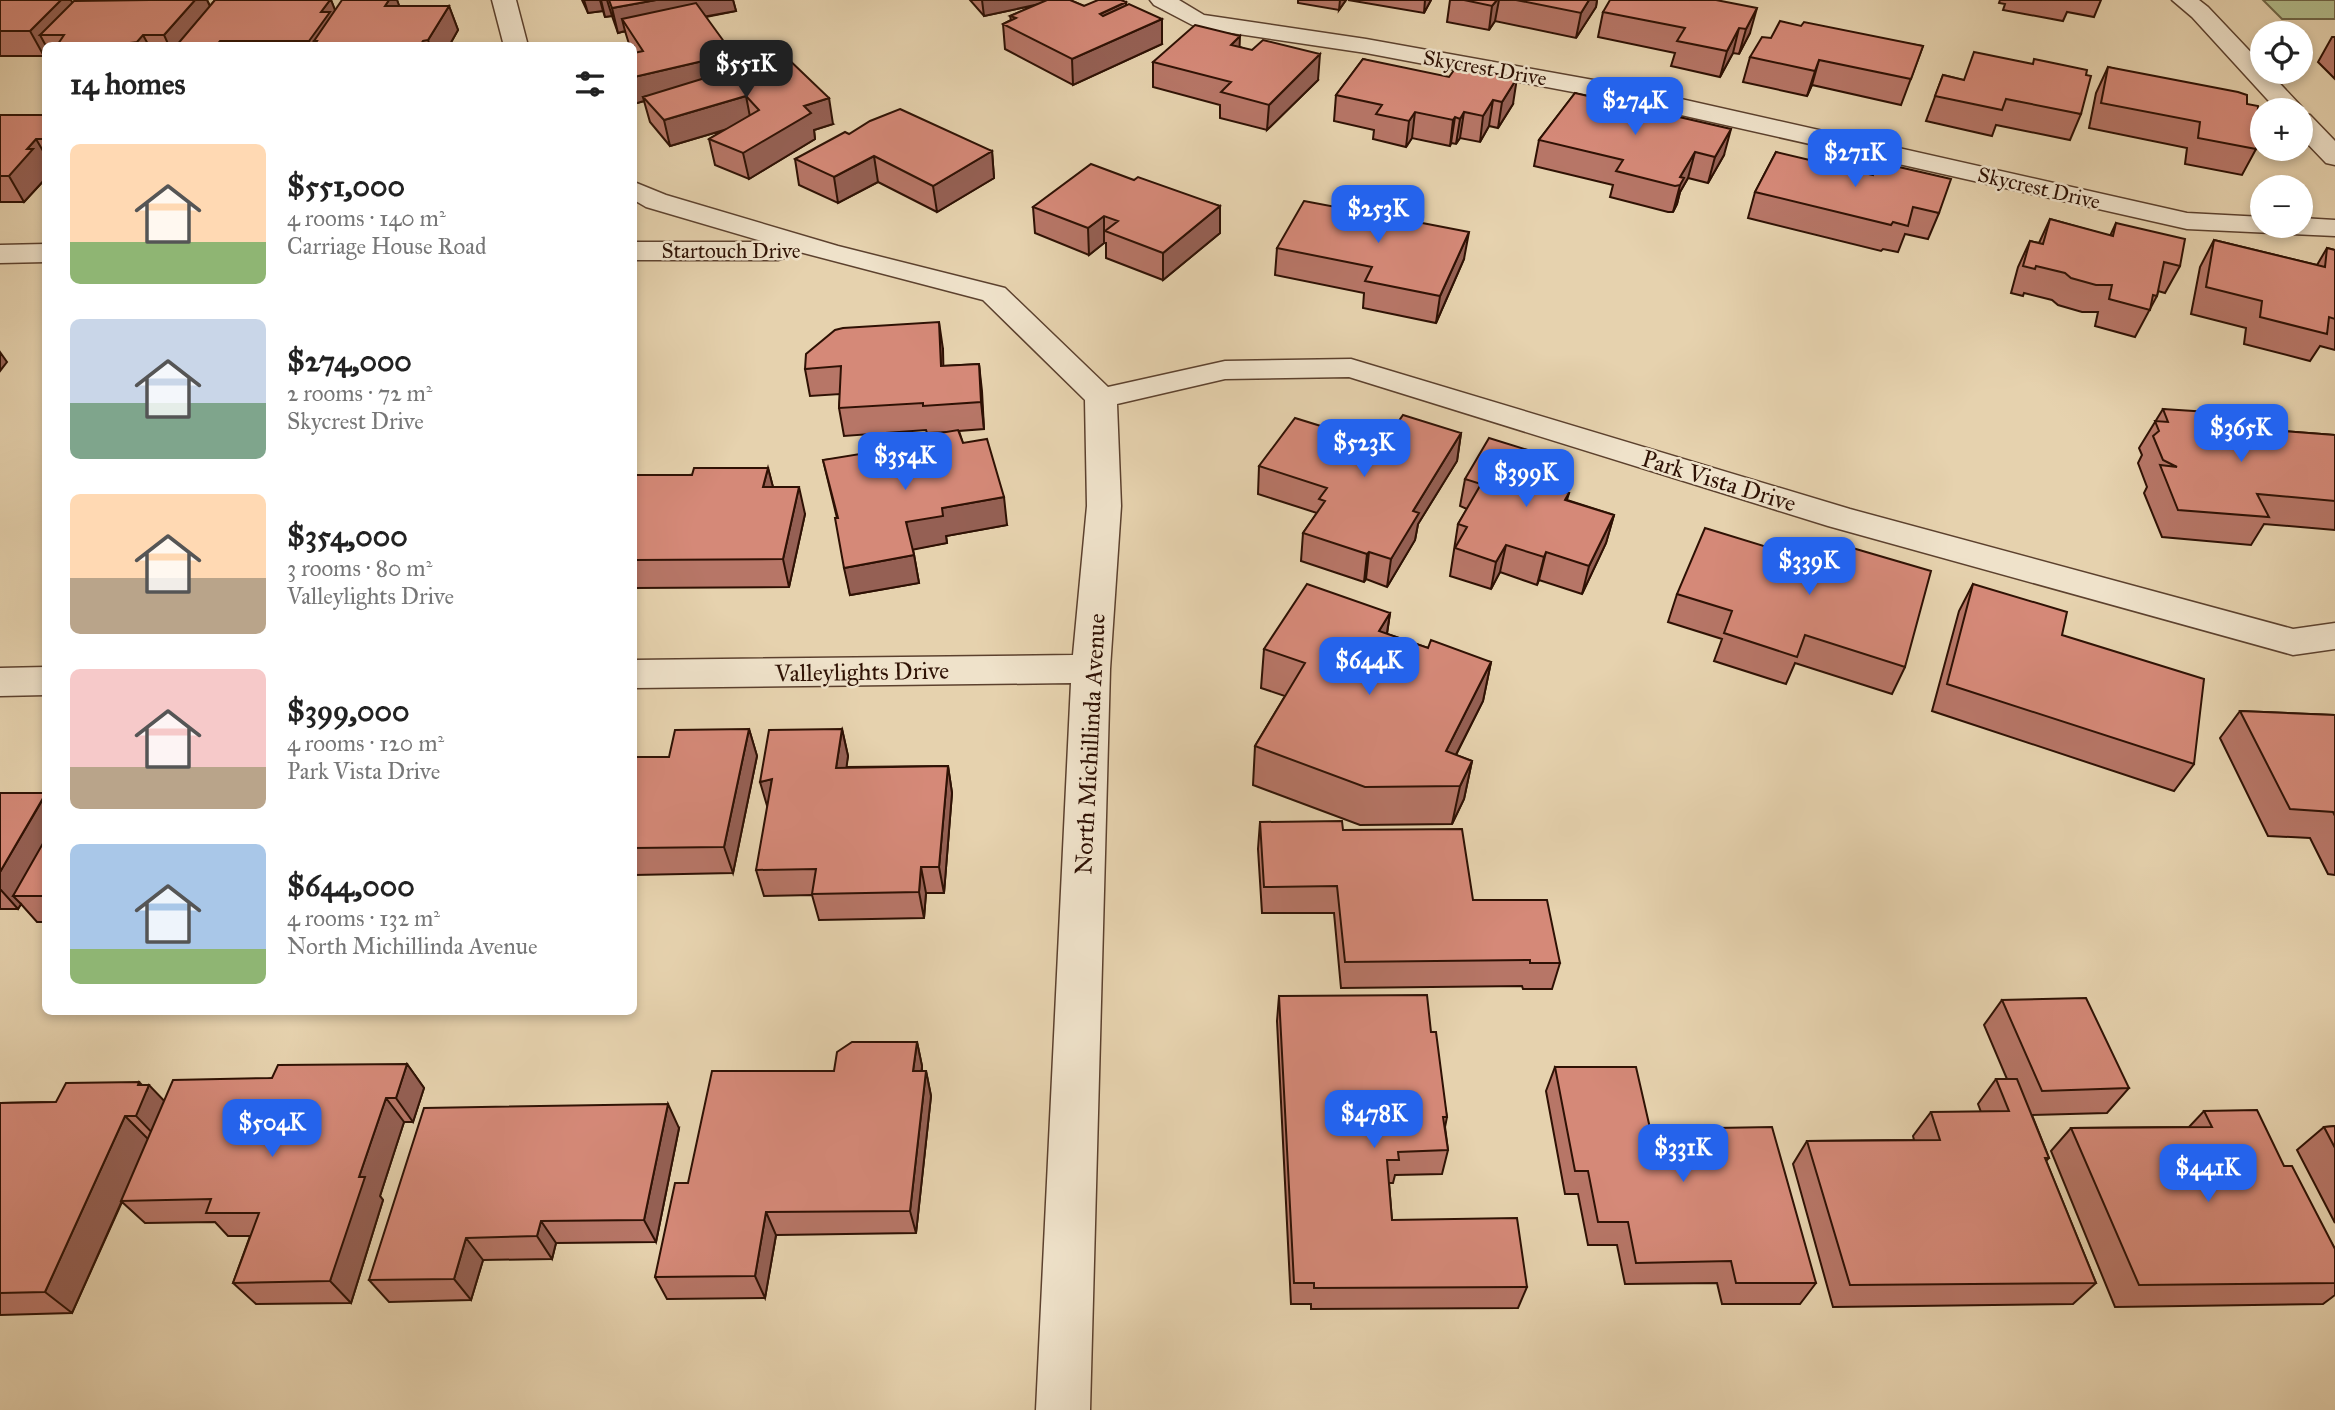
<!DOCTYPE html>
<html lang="en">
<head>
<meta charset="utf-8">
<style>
  :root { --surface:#fff; --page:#f6f6f6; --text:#222; --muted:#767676; --accent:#2563eb }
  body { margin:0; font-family:"IM FELL Great Primer",serif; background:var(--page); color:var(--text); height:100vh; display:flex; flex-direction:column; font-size:26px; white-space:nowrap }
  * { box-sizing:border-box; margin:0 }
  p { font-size:23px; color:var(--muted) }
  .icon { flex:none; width:38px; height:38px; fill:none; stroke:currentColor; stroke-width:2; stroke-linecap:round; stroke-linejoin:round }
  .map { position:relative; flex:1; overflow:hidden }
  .drawer { position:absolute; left:42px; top:42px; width:595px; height:973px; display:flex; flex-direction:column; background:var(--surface); border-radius:10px; box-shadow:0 4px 10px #0003 }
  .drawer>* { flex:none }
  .buttons { position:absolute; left:2250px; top:21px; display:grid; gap:14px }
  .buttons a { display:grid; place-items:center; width:63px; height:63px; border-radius:50%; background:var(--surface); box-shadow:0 4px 10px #0003; font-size:35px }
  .price { position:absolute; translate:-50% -60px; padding:0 16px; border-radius:14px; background:var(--accent); color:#fff; font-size:23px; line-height:46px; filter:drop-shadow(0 2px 4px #0008) }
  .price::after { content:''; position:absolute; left:50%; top:42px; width:21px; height:16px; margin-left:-10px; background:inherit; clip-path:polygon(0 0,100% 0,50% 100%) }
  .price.current { background:#222; color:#fff }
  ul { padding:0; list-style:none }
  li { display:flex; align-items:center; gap:21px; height:175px; padding:0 28px }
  li span { display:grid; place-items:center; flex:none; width:196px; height:140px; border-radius:10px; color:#555 }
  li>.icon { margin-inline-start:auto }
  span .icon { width:84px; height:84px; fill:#fffc; stroke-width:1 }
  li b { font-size:30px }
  h2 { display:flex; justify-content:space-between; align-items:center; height:84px; padding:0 28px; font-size:30px }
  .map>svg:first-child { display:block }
</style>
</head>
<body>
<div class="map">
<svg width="2335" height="1410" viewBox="0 0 2335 1410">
  <rect width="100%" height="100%" fill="#e6d2ae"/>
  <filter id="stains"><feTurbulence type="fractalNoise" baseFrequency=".00286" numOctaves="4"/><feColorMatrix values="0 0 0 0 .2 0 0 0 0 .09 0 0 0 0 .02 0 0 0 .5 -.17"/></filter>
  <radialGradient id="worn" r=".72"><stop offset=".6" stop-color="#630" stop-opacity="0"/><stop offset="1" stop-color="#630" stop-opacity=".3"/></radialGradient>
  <path fill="#b3bd8c" stroke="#706748" stroke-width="2" d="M2263,0h72v19h-53z"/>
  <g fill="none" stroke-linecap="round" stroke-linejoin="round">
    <defs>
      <path id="minor" d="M492,0h24l12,46h-24z
        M1150,0h29l25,15 162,24 244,44 577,130 76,4v9h38v-8l34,2v16l-148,-7 -577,-130 -244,-46 -168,-25 -44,-23z
        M2172,0h27l9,7 55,58v7h6l31,33 4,5 -2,3 8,2 25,26v24l-9,-2 -25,-26v-27h-24l-85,-93z
        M634,182l32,13 172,51 167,42 103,99 117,-26 126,-2 499,150 443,120 42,-6v26l-42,6 -465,-129 -479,-149 -124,2 -108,25 4,102 -11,163 -20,741h-54l35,-727 -437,5v-28l439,-5 14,-149 -2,-106 -102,-100 -191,-50 -4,7 -10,3h-144v-18h131l-119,-35 -12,-7z
        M46,244v18l-46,1v-18z
        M46,667v28l-46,1v-28z"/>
    </defs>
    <use href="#minor" stroke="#5c412e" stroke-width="3"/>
    <use href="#minor" fill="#efe2ca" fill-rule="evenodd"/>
  </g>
  <path fill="#b77667" stroke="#2e1104" stroke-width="2" d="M0,0l72,2 78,-2h57l3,6 5,-6h116l4,10 62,-10 2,6h50l9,24 -9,16h-403v8l-2,2h-44z
    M582,0h151l3,11 -30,6 30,52 97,55 -19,6 1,9 -66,40 -34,-14 -6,-26 15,-9 -54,16 -20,-24 -6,-21 -10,3v-58h-4l-1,-2 -4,-13 -7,2 -6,-17 -7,1 -2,-6 -15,2z
    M970,0h100l14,6 42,-4v4l36,38 -89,41 -68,-36 -2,-25 8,-4 -1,-4 26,-11 -52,11z
    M1298,0h48l-7,10 -41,-7z
    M1348,0h83l-7,13z
    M1450,0h147l-1,7 -20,31 -81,-17 -6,9 -42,-8z
    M1716,0l34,33 -11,21 -6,-1 -13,24 -49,-11 4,-13 -77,-16 5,-25z
    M2000,0h101l-7,17 -27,-5 -4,9 -60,-11 2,-6 -6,-1z
    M1801,26l122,20 -22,59 -89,-20 -5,11 -64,-14 7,-25 21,-19z
    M2332,37h3v42l-17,-17z
    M1240,47l78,33 -51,50 -47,-12v-13l-67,-18v-25z
    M1363,59l150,45 -15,24 -9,-2 -9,16 -20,-4 -4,6 -5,-1 -1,3 -38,-8 -6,9 -33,-8 1,-9 -40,-9 2,-26z
    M2108,67l139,37 9,45 -14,26 -57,-11 2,-16 -98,-20 7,-35z
    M1943,75l20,5 118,34 -11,26 -74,-15 -4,11 -66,-15z
    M1575,93l149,62 -16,28 -20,-5 -8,14 -3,12 -4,8h-5l-58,-15 3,-12 -79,-19 5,-26z
    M0,115h46v63l-22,24h-24z
    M849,134l143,17 2,27 -57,34 -59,-30 -40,21 -39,-18 -4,-26z
    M1776,152l163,61 -11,26 -23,-5 -7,18 -15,-3 -2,2 -133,-33 7,-26z
    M1134,180l86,26v27l-57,47 -57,-22v-15h-2l-15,12 -54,-22 -2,-26z
    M1389,217l75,42 -28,64 -73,-15 1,-15 -89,-18 2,-27z
    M2050,219l60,17 6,-13 64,43 -15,27 -7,-2 -1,5 -22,41 -40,-11 3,-14h-16l-24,-7 -6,-5 -28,-7 -1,3 -12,-3 7,-26 12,-26 9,2z
    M2214,240l103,25 10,-17 8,2v100l-15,-4 -10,15 -66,-17 2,-16 -55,-14 9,-47z
    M943,349v17l36,-2 5,65 -25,2 4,12 44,82 -61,11 1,7 -34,6 6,34 -69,12 -13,-77 -14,-58 101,-11 -2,-13 28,-4 -23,1 -1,-3 -82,6 -5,-28 1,-14 -30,2 -5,-27z
    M2163,409l68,18 104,8v95l-71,-6 -13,21 -89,-8 -18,-44 3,-6 -9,-24 4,-8 -3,-7z
    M1461,433l-4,28 -39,63 -3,16 -28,47 -21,-8 -2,3 -63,-21 2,-28 14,-20 -59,-19 1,-28z
    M768,468l5,19 32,27 -16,73 -155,1v-108z
    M1465,479l89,8 -1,1 16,5 -2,7 47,15 -8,28 -24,51 -43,-14 -2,5 -37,-13 -9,17 -41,-13 8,-52 9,-15 -7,-3z
    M1832,542l73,125 -13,27 -97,-31 -9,21 -72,-23 8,-22 -54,-17 9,-28 117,-32 26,11z
    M1973,584l89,51 132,129 -20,27 -242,-80 27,-100z
    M1390,613l-3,21 41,14 63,14 -8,39 -27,54 16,6 -8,38 -12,25 -92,1 -107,-40 2,-39 30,-50 -24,-8 3,-39z
    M2240,711l95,4v160l-7,-1 -18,-36 -42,-2 -48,-98z
    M749,729l8,27 -24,117 -99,2v-118h35z
    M842,729l6,27 -2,11 102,-1 4,27 -8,100h-18l-2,25 -105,2 -7,-25 -48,1 -8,-26z
    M0,793h46v129h-9l-16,-18 -3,5h-18z
    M1260,822l83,8 130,70 87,63 -8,26h-29l-1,-3 -181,2 -7,-75h-72l-4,-64z
    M1279,996l152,36 16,85 -2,10 3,23 -6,24 -47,1 -2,8h-4l3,37 135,67 -9,21 -207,1v-5h-20l-14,-283z
    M2002,1000l127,88 -22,25 -75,2 17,43 -3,3 50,122 -23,21 -240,3 -40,-143 14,-23 107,-1 -1,-4 18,-24h50l-3,-8 18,-25h11l-23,-54z
    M917,1042l5,24v5h4l5,25 -15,137 -140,2 -11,63 -98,1 -12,-22 33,-94 146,-112z
    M407,1064l17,24 -11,34h-9l-24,74 3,4 -32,103 -95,1 -23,-21 17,-47h-22l-13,-14 -70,1 -23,-21 -50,111 -72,2v-212l56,-1 87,-17 21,16 108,-23z
    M1555,1067l100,83 50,-1 11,-21 100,155 -16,21h-78l-5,-21 -92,1 -8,-39h-29l-10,-51h-13l-19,-103z
    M2204,1111l80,55 51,83v46l-12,9 -208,3 -64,-156 20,-23 118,-1z
    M2335,1126v97l-38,-73 27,-23z
    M679,1128l-23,114 -100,1 -4,16 -69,1 -12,40 -82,2 -20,-22z"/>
  <path fill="#956054" stroke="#2e1104" stroke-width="2" d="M61,0h10l9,18 -40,17 6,11v8l-2,2 -14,-25z
    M195,0h12l8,17 -27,29h-19l-5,-11z
    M330,0h1l9,23 -23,18h-3l2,5h-5l-2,-5 12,-29z
    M389,0h8l6,16 -18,-10z
    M584,0h16l3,11 -15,2z
    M601,0h6l5,16 -7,1z
    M656,0h77l3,11 -106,19 -8,-11 3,12 -7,2 -6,-25z
    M982,0h76l-74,16z
    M1340,0h6l-7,10z
    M1425,0h6l-7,13z
    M1497,0h2l-4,21 -6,9 3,-24z
    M1589,0h8l-1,7 -20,31 5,-25z
    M1126,2v25l-26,-13z
    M449,6l9,24 -9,16h-19l-2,-6z
    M1757,8l-7,25 -11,21 7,-25z
    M1162,19v25l-89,41 -1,-26z
    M1739,28l-6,25 -13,24 7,-26z
    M143,35l6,11h-41z
    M1240,36l-1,25 -8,-16z
    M733,54l5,25 -95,18 1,4 -10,3v-27z
    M1320,54l-2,26 -51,50 2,-25z
    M1819,60l-7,25 -5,11 8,-25z
    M1517,78l-4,26 -15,24 4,-26z
    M746,96l5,26 -81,24 -6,-26z
    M829,98l4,26 -19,6 1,9 -66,40 -6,-26 61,-47z
    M1493,100l-4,26 -9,16 3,-26z
    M1415,112l-3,26 -6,9 3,-26z
    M1464,112l-4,26 -4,6 4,-25z
    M1455,117l-4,26 -1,3 3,-26z
    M1731,129l-7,26 -16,28 7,-26z
    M36,139l10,17v22l-22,24 -15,-26 18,-27z
    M992,151l2,27 -57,34 -4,-26z
    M1695,152l-7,26 -8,14 -3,12 -4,8 7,-27v-8z
    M874,156l4,26 -40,21 -4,-26z
    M1220,206v27l-57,47v-27z
    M1104,216v27l-15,12 -1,-27z
    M1469,232l-5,27 -28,64 4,-27z
    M939,322l4,27 1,45 -3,-28z
    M0,352l7,10 -7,9z
    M979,364l3,27 2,38 -3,-27z
    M1461,433l-4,28 -39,63 -3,16 -28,47 4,-28 22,-48z
    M1560,460l-6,27 -14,27 6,-28z
    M768,468l7,27 -12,-8z
    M799,487l6,27 -16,73 -6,-28z
    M1004,497l3,28 -61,11 1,7 -36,7 -5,-28 36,-14z
    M1614,515l-8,28 -24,51 7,-28z
    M1506,545l-6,27 -9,17 5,-27z
    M1369,552l-3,27 -2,3 3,-28z
    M1546,552l-7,28 -2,5 7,-28z
    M914,555l5,28 -69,12 -6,-27z
    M1390,613l-6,39 -5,-21z
    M1491,662l-8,39 -43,85 6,-35z
    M749,729l8,27 -24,117 -9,-26z
    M842,729l6,27 -5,38 -7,-26z
    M1472,761l-8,38 -12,25 8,-38z
    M948,766l4,27 -8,100 -5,-26z
    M772,779l-4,30 -8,-27z
    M46,794v66l-33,36 8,8 -3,5 -18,-20v-17z
    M921,867l5,26 -2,25 -5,-26z
    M917,1042l5,24 -3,30 -6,-25z
    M407,1064l17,24 -11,34 -17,-24z
    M926,1071l5,25 -15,137 -6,-22z
    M139,1082l8,8 2,-5 23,24 -13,31 -23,-24 2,-31z
    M386,1098l18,24 -24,74 3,4 -32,103 -21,-22 29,-104z
    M668,1104l11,24 -23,114 -12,-22z
    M125,1116l24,24 -77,173 -27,-21z
    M766,1212l10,23 -11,63 -10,-22z
    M541,1221l15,22 -4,16 -15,-23z
    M466,1238l17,22 -12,40 -17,-21z"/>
  <path fill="#d58978" stroke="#2e1104" stroke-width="2" d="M0,0h61l-31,31h-30z
    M150,0h45l-31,35h-21l-6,7 -29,4h-44l1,-2h-7l6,-9h-24l34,-34z
    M215,0h115l-9,12h9l-21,29h-89l-4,5h-40z
    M342,0h47l-4,6h64l-21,34 -5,1 -3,5h-106l3,-5h-3z
    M609,0h47l-44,8z
    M1047,0h23l14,6 14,-6h23l5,2 -26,12 3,2 26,-12 33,15 -90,40 -69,-35 13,-6 -6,-2z
    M1464,0h33l-5,6z
    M1516,0h73l-8,13z
    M1610,0h106l41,8 -11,21 -7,-1 -12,23 -50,-10 8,-13 -82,-16z
    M696,3l37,51 -99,23v-24l9,-2 -21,-32z
    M1780,21l21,5 3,-4 119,24 -12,33 -92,-19 -4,11 -65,-14 12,-20 9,1z
    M1195,25l45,11 -9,9 21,5 11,-10 57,14 -51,51 -48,-13 10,-10 -78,-20z
    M1974,52l59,12 1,-5 53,11 -1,5 5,1 -10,38 -75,-15 -4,11 -67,-14 8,-21 21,5z
    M783,54l46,44 -25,8 7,7 -68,40 -34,-14 50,-29 -13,-14 -82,24 -21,-23z
    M1363,59l86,18 8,-11 60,12 -15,24 -9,-2 -10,16 -19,-4 -4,7 -5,-2 -2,3 -38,-8 -6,9 -33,-7 6,-9 -46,-10z
    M2108,67l130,25 9,3v9l11,2 -2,43 -58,-11 2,-16 -99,-19z
    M1575,93l156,36 -16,28 -20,-5 -15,25 4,1 -4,7 -5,1 -59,-15 7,-11 -84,-20z
    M900,109l92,42 -59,35 -59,-30 -40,21 -39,-18 50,-27 4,2 21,-13z
    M0,115h46v24h-10l-9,10h6l-24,27h-9z
    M1776,152l97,23 4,-13 74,17 -12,34 -26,-6 -5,19 -15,-4 -2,3 -136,-33z
    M1091,164l43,16 4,-3 82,29 -57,47 -58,-22 13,-10 -14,-5 -16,12 -55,-21z
    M1304,201l42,8 4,-7 40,8 -4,6 83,16 -29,64 -75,-15 7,-14 -95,-19z
    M2050,219l63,17 3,-13 69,16 -5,27 -16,-4 -7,34 -4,-1 -3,15 -41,-11 3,-14h-16l-25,-7 -6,-5 -29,-7 -1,3 -12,-3 7,-25 13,3z
    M2214,240l111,27 2,-19 8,2v69l-6,-2 -2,17 -67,-17 2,-16 -56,-14z
    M939,322l2,44 38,-2 2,38 -58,4v-3l-84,5 2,-42 -36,3 1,-15 29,-24 8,-2z
    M2163,409l61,4 7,14 104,8v66l-78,-7 12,23 -91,-7 -18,-45 17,2 -14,-7 -10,-24 6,-5 -4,-10 13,1z
    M1403,415l58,18 -48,78 6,2 -28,46 -22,-7 -2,2 -64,-21 22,-32 -6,-2 8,-11 -68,-22 36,-48 87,27z
    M958,430l5,13 24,-4 17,58 -62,11 1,8 -37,6 8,33 -70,13 -9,-50h3l-15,-58 92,-15 2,5 8,-1 -3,-13z
    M1489,438l71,22 -14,26 23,7 -4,7 49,15 -25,51 -43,-14 -2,5 -38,-12 -10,17 -41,-14 12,-21 -9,-3 23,-40 -16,-5z
    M694,468h74l-5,19h36l-16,72 -149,1v-80l1,-5h57z
    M1705,528l91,28 -2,6 27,11 11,-31 99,29 -26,96 -100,-32 -8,22 -73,-24 8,-22 -55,-17z
    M1307,584l83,29 -11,18 49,17 3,-8 60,22 -45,89 26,10 -12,25 -95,1 -110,-41 50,-83 -41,-14z
    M1973,584l94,28 -5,23 142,44 -10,85 -247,-80z
    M2240,711l95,4v101l-2,-4 -43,-3z
    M749,729l-25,118 -90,1v-91h35l6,-27z
    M842,729l-6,39 112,-2 -9,101h-18l-2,25 -107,2 4,-25 -60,1 16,-91 -12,3 9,-52z
    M0,793h46l-46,79z
    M1342,821l1,9 119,-1 11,71h74l13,63h-30v-3l-185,2 -8,-76 -73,1 -4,-65z
    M46,838v58h-33z
    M1427,995l4,37h5l11,85h-4l5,33 -50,2 1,8h-12l5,60 125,-2 10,69 -213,1v-5h-20l-15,-287z
    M2086,998l43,90 -87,3 -40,-91z
    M852,1042h65l-4,29h13l-16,140 -144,1 -11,64 -100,1 20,-94h13l24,-112h122l3,-19z
    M407,1064l-11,34h-10l-27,79h6l-35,104 -97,2 26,-70h-53l5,-14 -90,2 52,-121 99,-2 6,-13z
    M1555,1067h81l19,83 67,-1 -6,-21 56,-1 44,156h-80l-5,-22 -95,2 -8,-41h-30l-10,-51h-13z
    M1996,1079h21l32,79h-4l51,125 -246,2 -43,-144 133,-1 -9,-28 78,-1z
    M139,1082l-1,3h11l-13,31h-11l-80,176 -45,1v-190l56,-1 10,-19z
    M668,1104l-24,116 -103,1 -4,15 -71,2 -12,41 -85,1 55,-172z
    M2257,1110l27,56h8l43,83v34l-196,2 -68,-157 141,-1 -8,-16z
    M2335,1126v22l-11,-21z"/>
  <g text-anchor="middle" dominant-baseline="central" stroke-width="5" stroke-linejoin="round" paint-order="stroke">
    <g font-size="21" fill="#2e1104" stroke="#efe2ca">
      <text transform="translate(1485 68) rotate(10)">Skycrest Drive</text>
      <text transform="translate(2039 188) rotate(13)">Skycrest Drive</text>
      <text x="731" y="251">Startouch Drive</text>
    </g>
    <g font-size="24" fill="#2e1104" stroke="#efe2ca">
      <text transform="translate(1719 481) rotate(17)">Park Vista Drive</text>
      <text transform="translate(862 672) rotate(-1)">Valleylights Drive</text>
      <text transform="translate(1090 744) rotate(-87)">North Michillinda Avenue</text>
    </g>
  </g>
  <rect width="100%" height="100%" filter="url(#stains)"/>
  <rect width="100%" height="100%" fill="url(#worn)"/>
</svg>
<div class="buttons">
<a><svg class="icon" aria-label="locate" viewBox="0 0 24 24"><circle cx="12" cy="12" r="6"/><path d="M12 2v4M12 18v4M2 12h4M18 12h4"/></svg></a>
<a>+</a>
<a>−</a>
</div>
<b class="price current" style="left:746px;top:100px">$551K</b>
<b class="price" style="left:1635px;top:137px">$274K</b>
<b class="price" style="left:1855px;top:189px">$271K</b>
<b class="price" style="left:1378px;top:245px">$253K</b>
<b class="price" style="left:2241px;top:464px">$365K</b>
<b class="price" style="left:1364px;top:479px">$523K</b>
<b class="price" style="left:905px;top:492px">$354K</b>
<b class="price" style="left:1526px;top:509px">$399K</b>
<b class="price" style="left:1809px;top:597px">$339K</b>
<b class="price" style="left:1369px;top:697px">$644K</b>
<b class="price" style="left:1374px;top:1150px">$478K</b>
<b class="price" style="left:272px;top:1159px">$504K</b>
<b class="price" style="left:1683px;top:1184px">$331K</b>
<b class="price" style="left:2208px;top:1204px">$441K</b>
<section class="drawer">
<h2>14 homes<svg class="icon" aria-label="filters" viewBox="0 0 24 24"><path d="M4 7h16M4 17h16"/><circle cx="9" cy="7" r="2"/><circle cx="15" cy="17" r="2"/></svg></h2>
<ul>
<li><span style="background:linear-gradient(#ffd9b3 70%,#8fb573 0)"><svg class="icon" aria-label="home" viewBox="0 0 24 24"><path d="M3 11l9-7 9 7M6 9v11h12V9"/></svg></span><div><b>$551,000</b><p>4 rooms · 140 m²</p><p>Carriage House Road</p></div></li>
<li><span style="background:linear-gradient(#c9d6e8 60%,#7fa58c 0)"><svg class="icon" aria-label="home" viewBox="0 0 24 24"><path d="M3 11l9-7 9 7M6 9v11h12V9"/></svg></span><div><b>$274,000</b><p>2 rooms · 72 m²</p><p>Skycrest Drive</p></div></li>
<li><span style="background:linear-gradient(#ffd9b3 60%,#b9a48a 0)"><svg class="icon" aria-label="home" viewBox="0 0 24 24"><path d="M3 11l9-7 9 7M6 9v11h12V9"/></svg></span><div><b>$354,000</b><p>3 rooms · 80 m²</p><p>Valleylights Drive</p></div></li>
<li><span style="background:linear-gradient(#f6c9c9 70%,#b9a48a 0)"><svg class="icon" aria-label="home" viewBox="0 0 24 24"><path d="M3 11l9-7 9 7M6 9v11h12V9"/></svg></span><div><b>$399,000</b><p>4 rooms · 120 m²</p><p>Park Vista Drive</p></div></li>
<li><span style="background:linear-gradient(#a9c7e8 75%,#8fb573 0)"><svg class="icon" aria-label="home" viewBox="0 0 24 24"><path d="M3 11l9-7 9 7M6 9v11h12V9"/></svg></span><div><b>$644,000</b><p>4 rooms · 132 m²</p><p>North Michillinda Avenue</p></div></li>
</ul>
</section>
</div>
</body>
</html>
